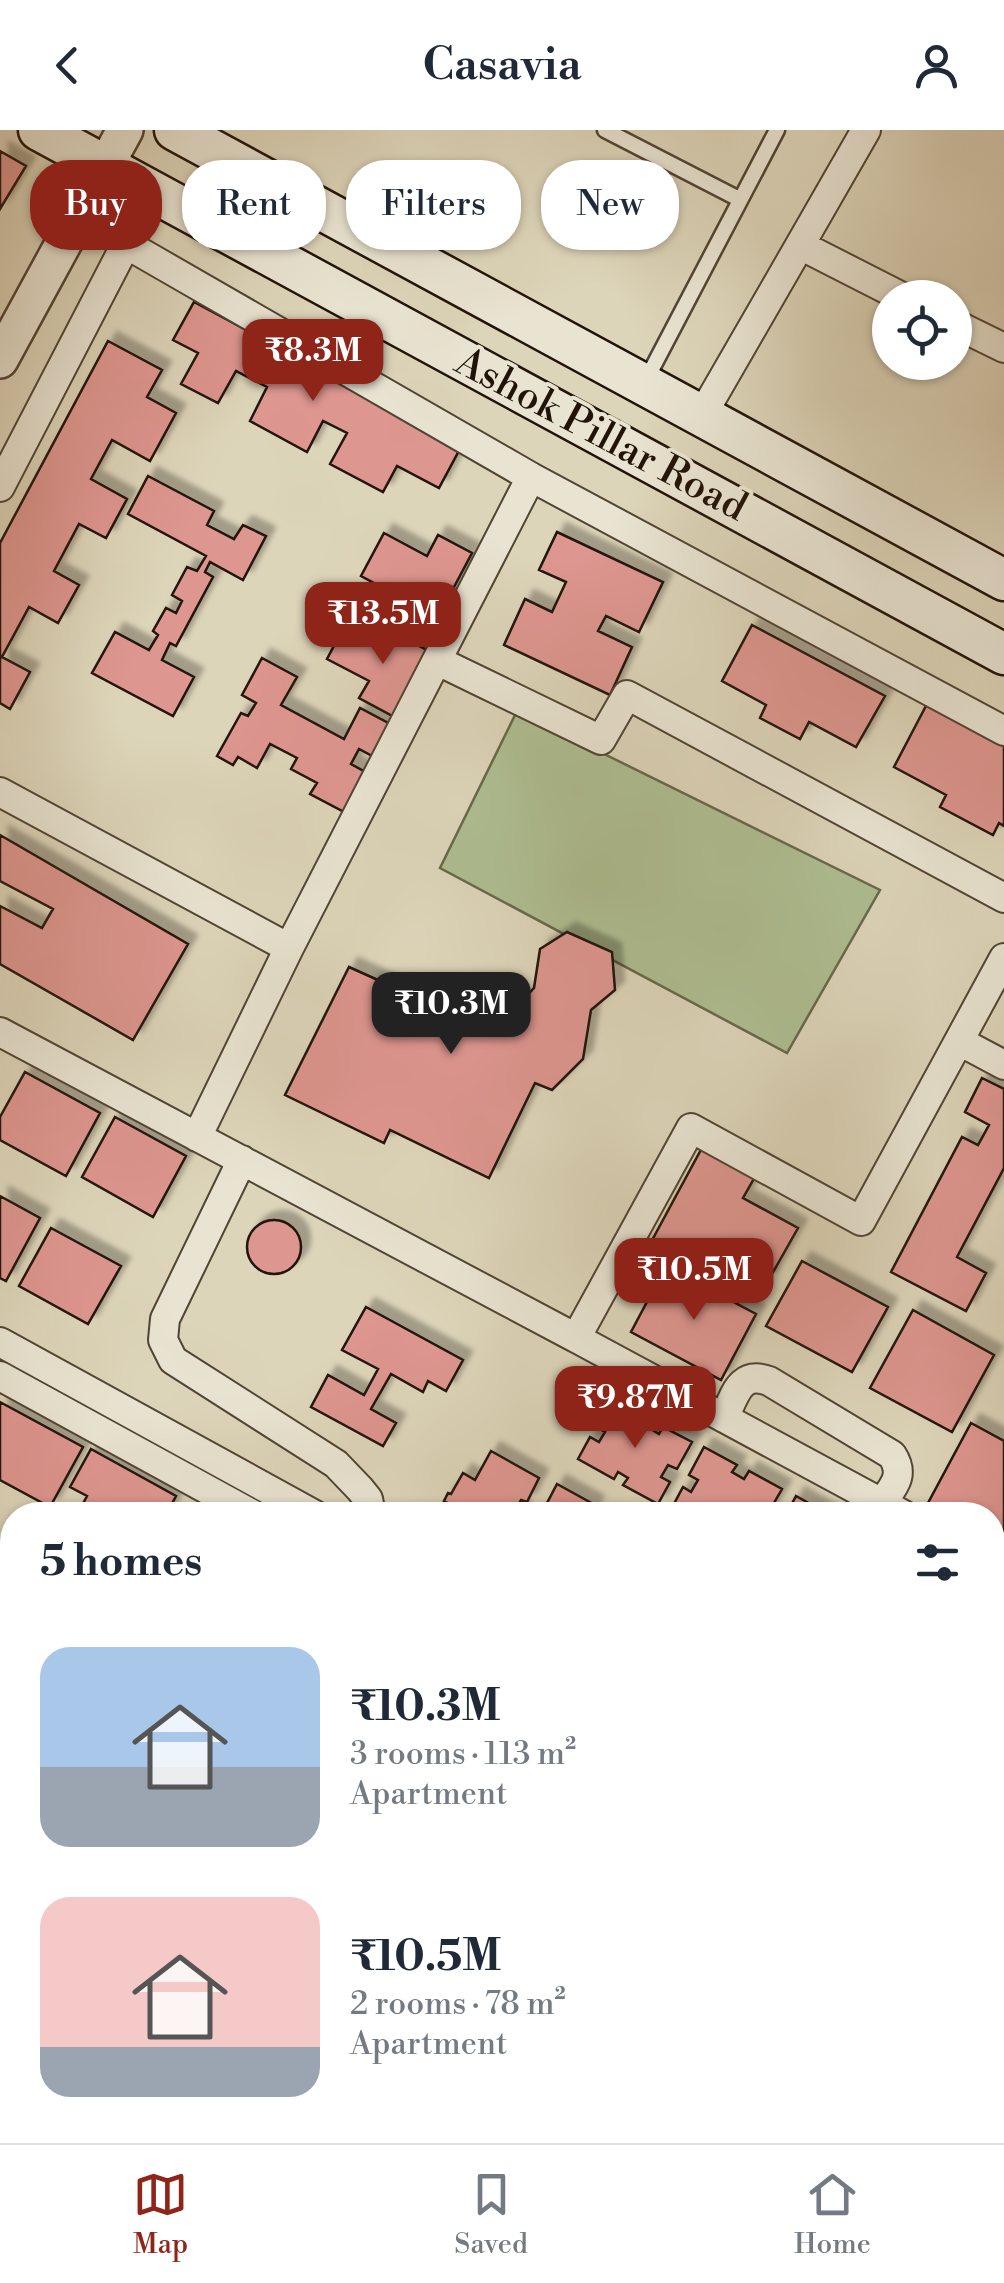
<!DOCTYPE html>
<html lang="en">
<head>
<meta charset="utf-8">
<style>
  :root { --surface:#fff; --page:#f6f6f7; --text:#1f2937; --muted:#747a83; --line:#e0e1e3; --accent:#8f2418 }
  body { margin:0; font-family:"Libre Bodoni",serif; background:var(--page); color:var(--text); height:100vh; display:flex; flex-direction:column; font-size:38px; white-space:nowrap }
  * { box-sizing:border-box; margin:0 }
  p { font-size:32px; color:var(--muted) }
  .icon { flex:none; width:55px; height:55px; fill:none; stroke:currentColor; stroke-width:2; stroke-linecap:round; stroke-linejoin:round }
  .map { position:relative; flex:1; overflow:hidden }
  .drawer { position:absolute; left:0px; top:1372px; width:1005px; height:642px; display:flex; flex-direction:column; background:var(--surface); border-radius:40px 40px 0 0; box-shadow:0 2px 8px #0004 }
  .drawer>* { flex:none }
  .top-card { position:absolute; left:30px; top:30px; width:945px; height:90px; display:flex; gap:20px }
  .controls { position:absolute; left:872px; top:150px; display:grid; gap:20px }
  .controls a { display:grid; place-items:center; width:100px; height:100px; border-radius:50%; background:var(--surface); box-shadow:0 2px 8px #0004; font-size:50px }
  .price { position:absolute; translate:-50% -85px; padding:0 22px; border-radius:20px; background:var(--accent); color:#fff; font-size:32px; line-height:65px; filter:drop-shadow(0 2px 5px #0008) }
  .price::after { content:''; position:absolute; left:50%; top:60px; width:30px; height:22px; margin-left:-15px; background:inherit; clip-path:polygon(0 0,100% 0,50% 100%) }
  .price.current { background:#222; color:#fff }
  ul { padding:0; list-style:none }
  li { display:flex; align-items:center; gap:30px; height:250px; padding:0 40px }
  li span { display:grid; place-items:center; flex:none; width:280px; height:200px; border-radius:30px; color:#555 }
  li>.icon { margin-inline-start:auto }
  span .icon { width:120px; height:120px; fill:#fffc; stroke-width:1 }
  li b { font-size:42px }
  h2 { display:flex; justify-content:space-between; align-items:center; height:120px; padding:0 40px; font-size:42px }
  .tag { padding:0 35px; border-radius:40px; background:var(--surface); box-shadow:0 2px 8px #0004; font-size:35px; line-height:90px }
  .tag.current { background:var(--accent); color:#fff }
  header { display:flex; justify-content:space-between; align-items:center; height:130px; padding:0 40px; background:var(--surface); font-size:45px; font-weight:600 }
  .menu { display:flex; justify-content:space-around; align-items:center; height:140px; border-top:2px solid var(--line); background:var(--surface); font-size:28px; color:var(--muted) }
  .menu a { display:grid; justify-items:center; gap:5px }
  .menu .current { color:var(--accent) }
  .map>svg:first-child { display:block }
</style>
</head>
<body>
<header><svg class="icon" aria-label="back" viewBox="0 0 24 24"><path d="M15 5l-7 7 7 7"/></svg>Casavia<svg class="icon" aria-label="person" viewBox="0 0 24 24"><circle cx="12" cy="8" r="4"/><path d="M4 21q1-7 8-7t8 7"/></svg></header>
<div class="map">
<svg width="1004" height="2013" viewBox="0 0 1004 2013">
  <defs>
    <filter id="shadow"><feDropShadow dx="9" dy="-9" stdDeviation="2.5" flood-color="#0004"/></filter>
  </defs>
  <rect width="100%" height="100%" fill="#ddd5ba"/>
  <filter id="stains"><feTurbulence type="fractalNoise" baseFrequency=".002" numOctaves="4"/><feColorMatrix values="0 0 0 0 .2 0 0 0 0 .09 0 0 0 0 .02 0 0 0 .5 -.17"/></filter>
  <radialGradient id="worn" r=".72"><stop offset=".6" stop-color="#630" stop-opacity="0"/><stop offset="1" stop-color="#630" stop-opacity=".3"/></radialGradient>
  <path fill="#aebe92" stroke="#68684d" stroke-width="2.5" d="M517,581l363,179 -93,163 -347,-185z"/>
  <path fill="#de9690" stroke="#221308" stroke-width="2.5" filter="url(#shadow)" d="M0,21l26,15 -26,43z
    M194,172l268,143 -23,43 -42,-22 -14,26 -53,-28 17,-31 -24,-12 -16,31 -57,-31 17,-34 -31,-16 -18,32 -37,-19 17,-31 -25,-13z
    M108,211l54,29 -15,27 29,16 -26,48 -38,-21 -21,39 36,20 -21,39 -27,-14 -25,47 25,14 -21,38 -29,-16 -27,50 28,15 -20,37 -10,-6v-160z
    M148,346l66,35 -7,14 27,14 9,-14 23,11 -23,44 -33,-18 -5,10 8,5 -37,69 -6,-3 -8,17 32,17 -21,39 -81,-43 23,-41 34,18 9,-15 -5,-4 13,-23 10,5 6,-12 -10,-6 15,-28 10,4 9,-15 -78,-42z
    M557,402l106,50 -24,50 -33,-16 -8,15 34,16 -22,48 -106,-50 21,-46 27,13 14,-30 -27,-12z
    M384,403l43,23 11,-21 34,18 -44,83 -31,-17 10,-18 -46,-25z
    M346,493l39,20 6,-12 45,24 -36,65 -41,-22 10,-17 -42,-22z
    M752,495l133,71 -29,51 -47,-25 -9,17 -40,-21 6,-13 -44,-24z
    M262,528l35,19 -16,28 63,34 16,-31 34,18 -18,32 -17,-9 -8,15 18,10 -21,40 -38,-20 7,-11 -26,-14 6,-11 -27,-14 -13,24 -19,-11 -5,8 -16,-9 24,-43 7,3 8,-13 -14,-8z
    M927,574l77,41v81l-5,-3 -6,12 -53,-28 6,-12 -52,-28z
    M0,705l188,109 -55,96 -133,-76v-58l42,22 11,-19 -53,-28z
    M567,802l45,20 3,38 -24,20 -8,49 -31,31 -17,-7 -46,95 -99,-48 -6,13 -99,-48 64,-128 144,65 41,-44 6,-39z
    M25,942l75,41 -34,63 -66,-36v-23z
    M982,948l22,11v79l-47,89 29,16 -20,38 -75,-39 71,-135 16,8 11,-20 -24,-13z
    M115,987l71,39 -33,61 -71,-40z
    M703,1016l53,29 -13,23 55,30 -30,53 -58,-32 -11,21 -49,-26z
    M0,1066l40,22 -34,63 -6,-3z
    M247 1117a27 27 0 1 1 54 0a27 27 0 1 1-54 0Z
    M51,1098l70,38 -33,58 -69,-38z
    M802,1131l86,46 -36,65 -86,-46z
    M666,1136l90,48 -35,66 -90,-48z
    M366,1177l97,53 -17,31 -18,-10 -5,11 -32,-18 -20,35 25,14 -13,23 -72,-39 17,-32 36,20 14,-26 -36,-19z
    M913,1180l81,45 -42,77 -82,-44z
    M613,1268l37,20 -4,8 13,8 4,-7 29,15 -15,27 -9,-4 -7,12 9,5 -12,22 -35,-19 5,-7 -10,-6 -4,7 -36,-20 12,-22 9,5 6,-10 -9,-5z
    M0,1272l83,45 -33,60 -50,-27z
    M971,1293l33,18v103l-12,-6v-23h-43l-21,-12z
    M704,1317l33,18 -5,7 12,7 5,-8 33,18 -15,26h-99l15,-28 8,5 7,-12 -9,-5z
    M91,1319l85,47 -10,19h-89l10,-19 -17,-9z
    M491,1321l48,27 -12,24 -6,-2 -4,7 5,2 -3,6h-49l-26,-14 4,-8 3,1 12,-21 12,7z
    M557,1354l38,21 -6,10h-39l2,-5 -7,-3z
    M796,1366l34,19h-44z
    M0,1510l12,7v102l-4,7 4,2v50l-5,10 -7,-3z
    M992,1600l12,6v67l-12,-6z
    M0,1820l12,7v52l-12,-6z
    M992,1889l12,7v8l-12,21z
    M992,1930l12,6v23l-10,18z
    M12,1963v39l-12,-7v-9z
    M14,2002h169l-6,11h-144z
    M305,2002h39l19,11h-63z
    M452,2002h59l19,11h-84z
    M598,2002h42l-5,11h-17z
    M744,2002h33l20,11h-59z"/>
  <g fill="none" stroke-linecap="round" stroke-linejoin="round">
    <defs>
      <path id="service" d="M605,0l134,69
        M644,254l133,-254"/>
      <path id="minor" d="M866,0l-66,115 104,53
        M955,194l49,24
        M702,285l98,-170
        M0,357l126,-243 405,233 473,254
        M438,531l163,79 26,-45 377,203
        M0,662l289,156
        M0,902l576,306
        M959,911l45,24
        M197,1007l92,-189 242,-471
        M242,1030l-77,159 -2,21 10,20 163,104 24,25 8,10 2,10 -3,6
        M0,1212l315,173
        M0,1246l254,139
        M724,1288c11,-22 15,-48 45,-37l123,74c13,20 2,31 -10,48
        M904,1385l-328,-177 115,-210 170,93 143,-263
        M992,1433l12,6
        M992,1493l12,-20
        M992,1756l12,6
        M2,1784l10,-20
        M992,1786l12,6
        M377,2002l19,11
        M815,2002l19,11
        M0,2012l2,1
        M273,2013l6,-11"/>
      <path id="tertiary" d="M0,230l125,-230"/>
      <path id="secondary" d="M39,0l965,524
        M175,0l829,450"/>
    </defs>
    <use href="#service" stroke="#514434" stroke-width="19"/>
    <use href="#minor" stroke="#514434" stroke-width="32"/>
    <use href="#tertiary" stroke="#514434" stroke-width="40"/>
    <use href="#secondary" stroke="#221308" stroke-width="45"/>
    <use href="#service" stroke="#e9e4d2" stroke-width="14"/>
    <use href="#minor" stroke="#e9e4d2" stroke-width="28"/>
    <use href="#tertiary" stroke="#e9e4d2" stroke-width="35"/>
    <use href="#secondary" stroke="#e9e4d2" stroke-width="40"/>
  </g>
  <g text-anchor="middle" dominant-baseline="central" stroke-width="8" stroke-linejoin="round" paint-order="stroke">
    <g font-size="40" fill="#221308" stroke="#e9e4d2">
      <text transform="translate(601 305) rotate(28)">Ashok Pillar Road</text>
    </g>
  </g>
  <rect width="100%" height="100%" filter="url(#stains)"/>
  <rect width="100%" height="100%" fill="url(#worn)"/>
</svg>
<div class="controls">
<a><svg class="icon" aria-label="locate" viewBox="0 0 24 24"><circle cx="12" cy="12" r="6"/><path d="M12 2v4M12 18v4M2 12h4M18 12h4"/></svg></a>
</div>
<b class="price" style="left:313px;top:274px">₹8.3M</b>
<b class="price" style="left:383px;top:537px">₹13.5M</b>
<b class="price current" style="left:451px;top:927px">₹10.3M</b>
<b class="price" style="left:694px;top:1193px">₹10.5M</b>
<b class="price" style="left:635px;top:1321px">₹9.87M</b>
<div class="top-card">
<a class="tag current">Buy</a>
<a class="tag">Rent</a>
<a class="tag">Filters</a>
<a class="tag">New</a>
</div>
<section class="drawer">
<h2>5 homes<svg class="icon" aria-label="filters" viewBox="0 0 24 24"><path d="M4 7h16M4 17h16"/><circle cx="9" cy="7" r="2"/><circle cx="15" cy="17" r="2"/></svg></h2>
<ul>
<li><span style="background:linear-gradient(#a9c7e8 60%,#9aa5b1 0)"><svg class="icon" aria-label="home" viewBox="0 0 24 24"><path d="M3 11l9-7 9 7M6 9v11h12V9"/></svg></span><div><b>₹10.3M</b><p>3 rooms · 113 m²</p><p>Apartment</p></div></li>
<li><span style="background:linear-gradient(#f6c9c9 75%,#9aa5b1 0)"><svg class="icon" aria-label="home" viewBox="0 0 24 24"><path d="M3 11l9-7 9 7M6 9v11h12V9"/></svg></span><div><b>₹10.5M</b><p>2 rooms · 78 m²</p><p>Apartment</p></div></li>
</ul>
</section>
</div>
<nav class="menu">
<a class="current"><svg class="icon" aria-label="map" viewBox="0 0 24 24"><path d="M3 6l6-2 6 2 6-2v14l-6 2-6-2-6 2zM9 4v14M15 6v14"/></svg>Map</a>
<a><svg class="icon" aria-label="saved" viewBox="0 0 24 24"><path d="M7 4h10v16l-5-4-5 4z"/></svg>Saved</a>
<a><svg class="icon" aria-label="home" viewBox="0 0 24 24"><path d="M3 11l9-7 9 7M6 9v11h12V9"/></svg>Home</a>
</nav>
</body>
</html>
